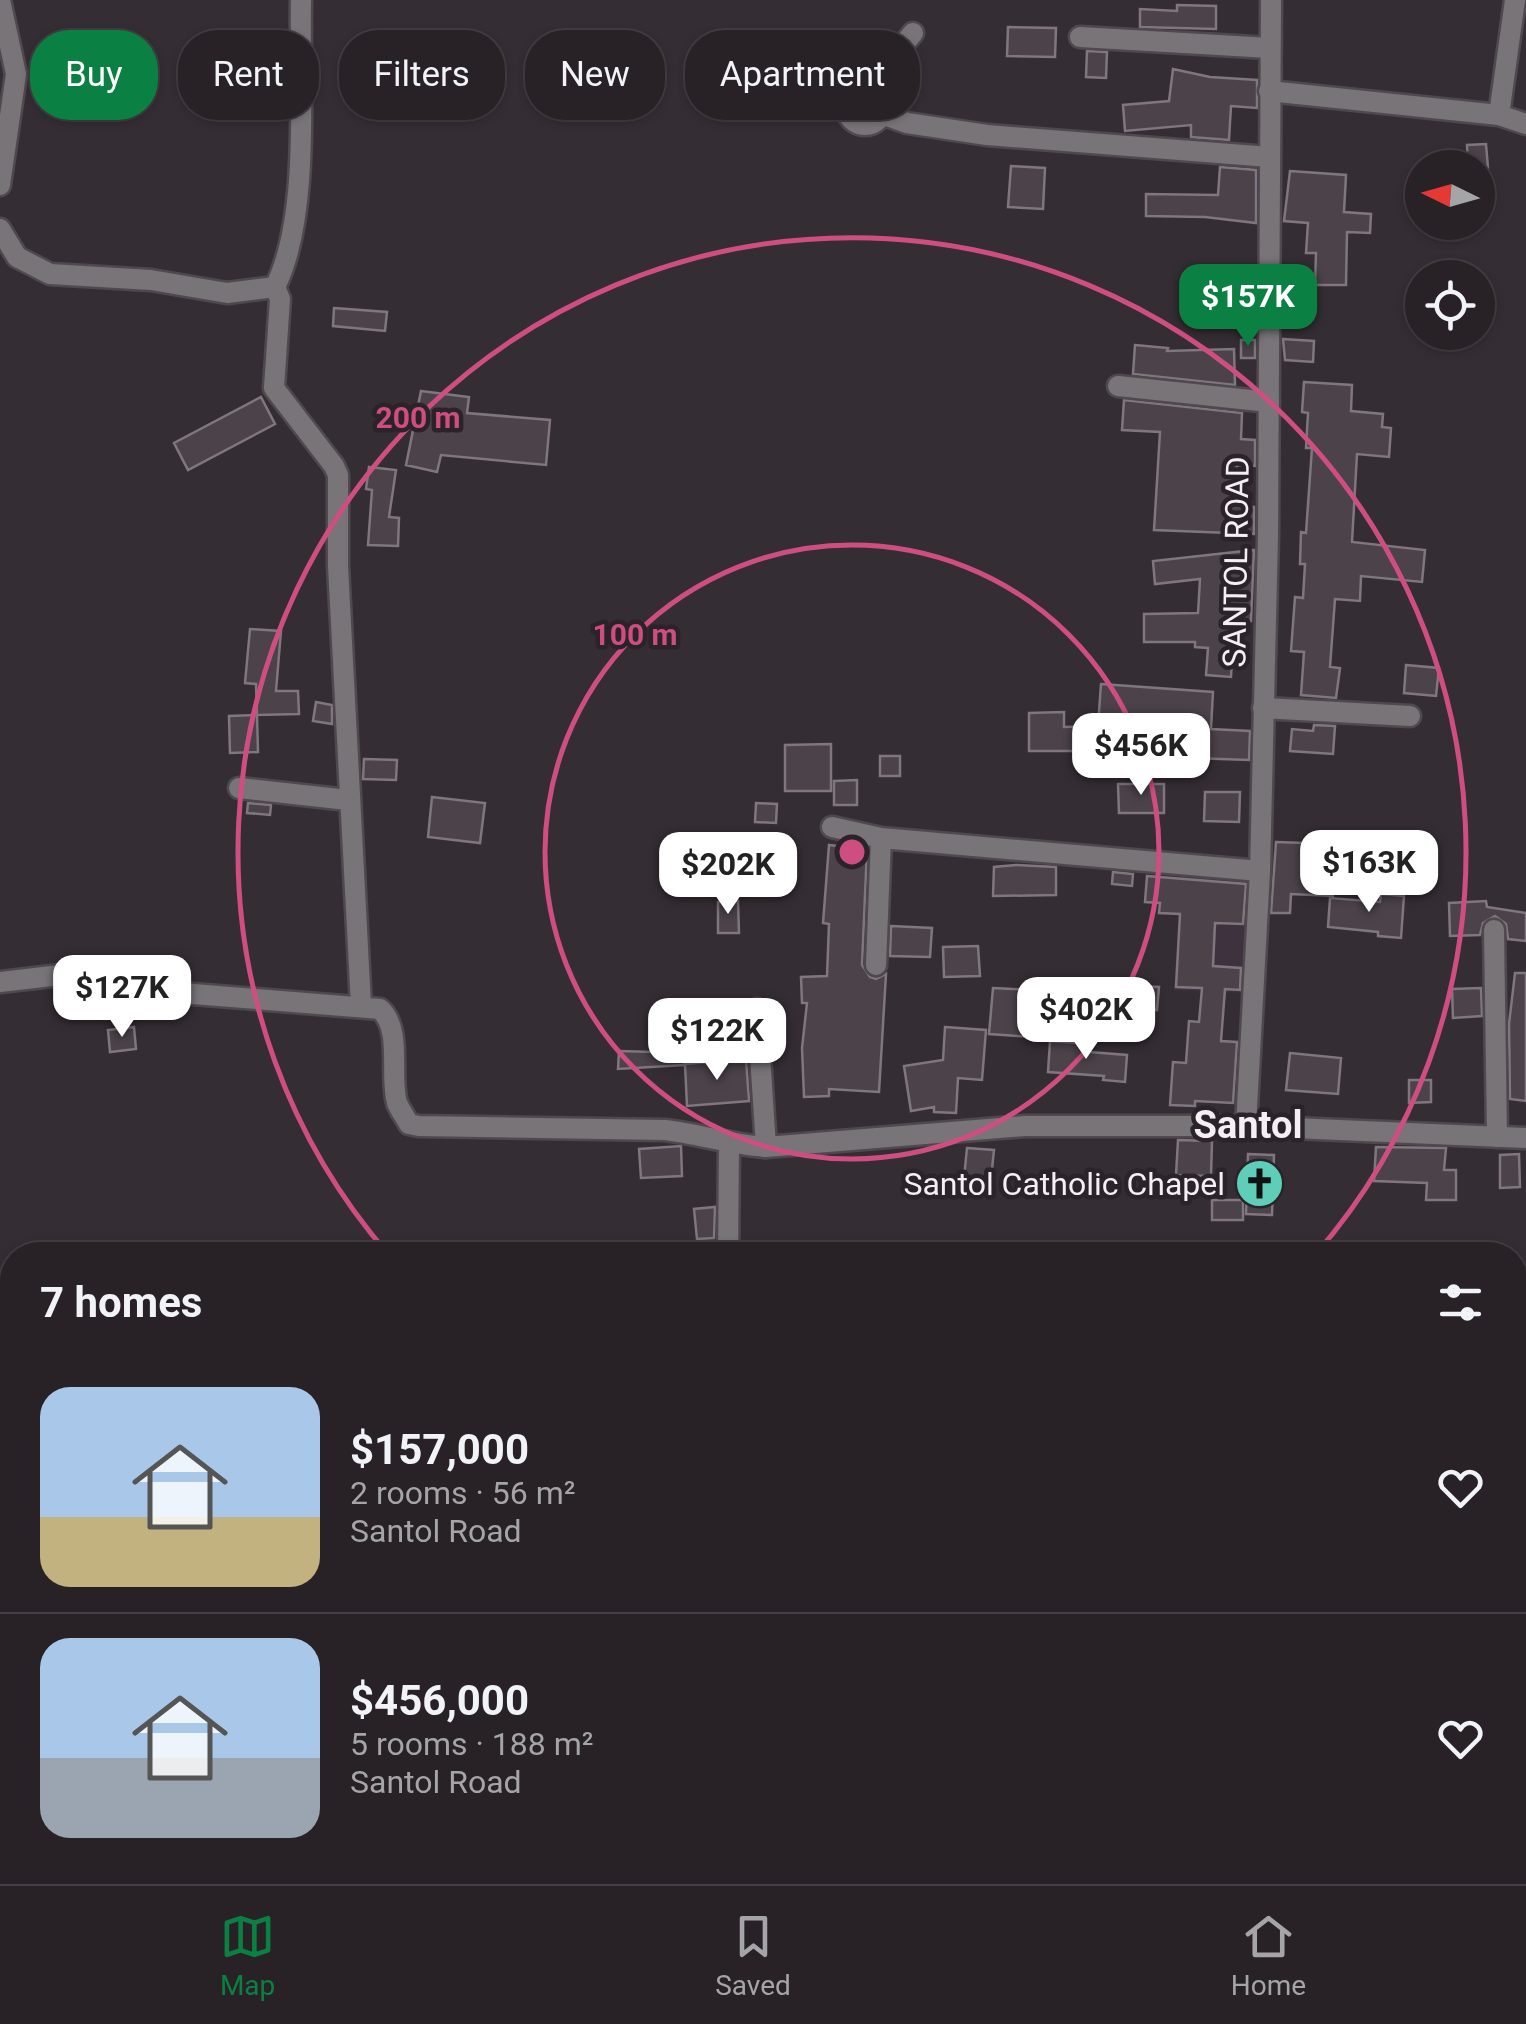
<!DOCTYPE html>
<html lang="en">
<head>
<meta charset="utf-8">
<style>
  :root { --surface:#282227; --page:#342f33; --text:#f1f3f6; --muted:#a5a4a7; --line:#443f44; --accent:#0b8043 }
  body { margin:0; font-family:Roboto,sans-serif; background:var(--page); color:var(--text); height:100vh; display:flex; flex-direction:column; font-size:38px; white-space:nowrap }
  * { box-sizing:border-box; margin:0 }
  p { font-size:32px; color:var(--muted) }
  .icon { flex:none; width:55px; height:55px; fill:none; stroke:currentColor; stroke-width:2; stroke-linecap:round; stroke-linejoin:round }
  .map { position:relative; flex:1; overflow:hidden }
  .side { position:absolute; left:0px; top:1242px; width:1528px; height:642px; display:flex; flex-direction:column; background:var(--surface); border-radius:40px 40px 0 0; box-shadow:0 2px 8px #0004,0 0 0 2px var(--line) }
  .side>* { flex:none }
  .top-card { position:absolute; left:30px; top:30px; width:1000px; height:90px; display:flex; gap:20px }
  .needle { width:65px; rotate:275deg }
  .fabs { position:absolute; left:1405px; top:150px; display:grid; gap:20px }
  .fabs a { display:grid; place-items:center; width:90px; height:90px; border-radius:50%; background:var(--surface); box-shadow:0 2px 8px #0004,0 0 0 2px var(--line); font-size:50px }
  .price { position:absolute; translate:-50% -85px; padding:0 22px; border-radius:20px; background:#fff; color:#222; font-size:32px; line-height:65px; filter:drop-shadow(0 2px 5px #0008) }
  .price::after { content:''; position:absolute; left:50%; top:60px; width:30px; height:22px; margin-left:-15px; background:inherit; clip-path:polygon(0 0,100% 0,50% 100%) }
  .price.on { background:var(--accent); color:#fff }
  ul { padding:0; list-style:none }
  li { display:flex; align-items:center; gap:30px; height:250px; padding:0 40px }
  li+li { border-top:2px solid var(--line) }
  li span { display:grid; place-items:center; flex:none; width:280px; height:200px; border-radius:30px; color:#555 }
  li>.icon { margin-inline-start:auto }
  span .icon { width:120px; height:120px; fill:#fffc; stroke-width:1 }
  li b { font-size:42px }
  h2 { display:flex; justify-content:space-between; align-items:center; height:120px; padding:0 40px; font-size:42px }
  .tag { padding:0 35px; border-radius:40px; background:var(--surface); box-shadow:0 2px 8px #0004,0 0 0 2px var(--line); font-size:35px; line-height:90px }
  .tag.on { background:var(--accent); color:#fff }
  .tab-bar { display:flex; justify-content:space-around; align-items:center; height:140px; border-top:2px solid var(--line); background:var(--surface); font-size:28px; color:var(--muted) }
  .tab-bar a { display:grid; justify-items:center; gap:5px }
  .tab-bar .on { color:var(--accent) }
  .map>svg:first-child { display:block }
</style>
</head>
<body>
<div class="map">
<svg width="1526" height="1884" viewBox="0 0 1526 1884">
  <defs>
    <pattern id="forest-crowns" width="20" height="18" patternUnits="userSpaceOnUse" patternTransform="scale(2.5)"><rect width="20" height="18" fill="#745472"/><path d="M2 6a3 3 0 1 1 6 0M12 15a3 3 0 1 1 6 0" fill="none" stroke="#886d87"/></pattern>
  </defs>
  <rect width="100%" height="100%" fill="#352d34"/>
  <path fill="#3f323f" d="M1182,870l72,4 -5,119 -75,-3z"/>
  <path fill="url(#forest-crowns)" d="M1515,1862l11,4v18h-427l-27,-11 443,-1z"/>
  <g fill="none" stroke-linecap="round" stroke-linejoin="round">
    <path stroke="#2c102b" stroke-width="6" d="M0,1634l12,3
      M1297,1872l35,12"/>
  </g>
  <path fill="#4b424a" stroke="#7f767f" stroke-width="2.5" d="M1177,5l39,1v23l-76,-2v-18l37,2z
    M1008,27l48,1 -1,29 -48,-1z
    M1087,51l20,1 -1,26 -20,-1z
    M1173,69l37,8 47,3v28l-26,-2 -2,34 -38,-3v-12l-66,6 -2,-26 46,-4z
    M1486,144l2,24h-20l-1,-23z
    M1011,166l34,2 -2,41 -35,-2z
    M1220,167l36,3v53l-51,-6 -59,-1v-22l72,1z
    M1290,171l56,4 -2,37 27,2 -1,19 -23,-1 -1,53h-31l1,-32h-10l2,-30 -24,-2z
    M334,308l53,4 -2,19 -52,-5z
    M1283,339l31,2 -1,21 -28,-2z
    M1241,340h14v18h-14z
    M1135,345l33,3 -1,3 67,-2 1,36 -102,-11z
    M1304,382l48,3 -1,26 32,3 -1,13 9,1 -2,29 -32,-3 -5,88 73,8 -3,32 -61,-6 -1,25 -25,-2 -5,68 10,1 -4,30 -35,-3 3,-43 -13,-1 4,-54 8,1 2,-34h-5l1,-32 5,1 6,-85h-6l2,-35 -6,-1z
    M421,391l48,6 -2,16 83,7 -4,45 -105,-10 -4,17 -31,-7z
    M261,397l14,27 -87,46 -14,-27z
    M1124,400l118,13 -1,26 14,1v26l-18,-1 -2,41 19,1v27l-100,-4 6,-98 -38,-2z
    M369,467l27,3 -7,47 10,1 -1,28 -30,-1 4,-55 -6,-1z
    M1254,550l-3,71h-17l-3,56 -25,-2 2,-27 -13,-1v-5h-51v-28l54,-1 2,-34 -45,5 -2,-23z
    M250,629l31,2 -5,60h22l1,23 -42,1 -1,-31 -11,-1z
    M1406,665l33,3 -3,28 -32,-3z
    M1101,684l112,8 -2,37 39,2 -1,29 -57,-2 1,-31 -67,-4v39l-52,1v-12h-45v-38l35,-1v15l34,-1z
    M316,702l16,3v19l-19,-3z
    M257,715l1,37 -28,1 -1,-37z
    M1314,725l21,1 -2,28 -43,-3 2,-22 21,2z
    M831,744v47h-46v-46z
    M880,756h20v20h-20z
    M364,759l33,1 -1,20 -33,-1z
    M857,780v25h-23v-24z
    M1118,784h46v29h-45z
    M1205,792h35l-1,30 -35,-1z
    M432,797l53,6 -5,40 -52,-6z
    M248,803l23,2 -1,10 -23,-2z
    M756,803l21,1 -1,19 -21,-1z
    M1276,842l59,2 -2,52 -42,-2 -1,19h-19z
    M829,845l38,4 -5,116 8,12 6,2 10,-5 -7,118 -50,-3v7l-25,1 -2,-49 5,-45h-5l-1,-26 26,-1 2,-52 -6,-1z
    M1016,865l40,2v28l-63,1 1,-29z
    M1113,872l20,2 -1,12 -20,-2z
    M1147,876l99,8 -3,40 -28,-1 -2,43 28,2 -1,22 -15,-1 -4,52 16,1 -4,61 -38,-2v5l-25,-1 3,-43 13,1 3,-42 10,1 3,-34 -26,-1 4,-73 -21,-1 1,-10 -15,-1z
    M1381,894l23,2 -3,42 -23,-2v-4l-50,-5 2,-29 50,4z
    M738,901l1,32h-21v-31z
    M1486,901l1,6 39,6v28l-18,-2 -2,-15 -11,-8 -12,7 -3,12 -30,1 -1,-33z
    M891,926l41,2 -2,29 -40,-1z
    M978,946l2,30 -36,1 -1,-30z
    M1515,973h11v128l-16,-2 -1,-75z
    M1096,984l63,3 -2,23 -40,-5 -1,4 -22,-2z
    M75,988l21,2 -1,23 -22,-1z
    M993,988l41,2 -3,47 -42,-3z
    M1481,988l1,28 -29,2 -1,-29z
    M134,1027l2,22 -26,3 -2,-22z
    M945,1027l41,3 -4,50 -24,-2 -2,35 -22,-1v-5l-23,4 -7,-45 39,-6z
    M1050,1041l40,3v8l37,3 -2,27 -22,-2 1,-4 -56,-4z
    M683,1045l1,20 -66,4 1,-18 35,1v-6z
    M1290,1053l51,5 -3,36 -52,-4z
    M746,1059l3,42 -62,5 -2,-42z
    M1409,1080h22v22l-22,1z
    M1178,1140l34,1 -1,35 -35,-1z
    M681,1146l1,30 -41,2 -2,-29z
    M1376,1147l70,1 -2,22h12v30h-30l1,-17 -53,-2z
    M967,1148l27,2 -3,29 -27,-1z
    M1248,1154l26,1 -2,60 -26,-1z
    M1519,1154l1,33 -20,1v-33z
    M1212,1200h31v20h-31z
    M715,1207l-1,31 -17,1 -3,-30z"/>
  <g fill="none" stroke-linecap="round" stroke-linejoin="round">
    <defs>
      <path id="minor" d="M0,0l16,74 -16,111
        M301,0c-2,82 10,216 -26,287l5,12 -6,89 60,78 4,9v91l23,439
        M1080,37l190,11
        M868,87l45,-54
        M846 106a19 19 0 1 1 38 0a19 19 0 1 1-38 0Z
        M1269,91l230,24 27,9
        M882,114l25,9 80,12 282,22
        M1499,115l16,-115
        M0,229l17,28 33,17 101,6 76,13 48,-6
        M1118,386l151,16
        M1263,708l147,8
        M239,788l109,12
        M832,827l49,11 379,33
        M1494,930l3,207
        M876,965l5,-127
        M757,1009l9,138"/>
      <path id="tertiary" d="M0,982l69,-8 51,5 73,15 187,15c23,21 9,66 17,94 3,7 8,14 12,21l10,2 246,4c35,4 66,15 101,17l259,-21h221l280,12
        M1246,1126l14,-255 8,-335 3,-536
        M728,1255l1,-110
        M844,1872l1,12"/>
    </defs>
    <use href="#minor" stroke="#50484f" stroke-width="25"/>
    <use href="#tertiary" stroke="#50484f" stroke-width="25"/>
    <use href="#minor" stroke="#787478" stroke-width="20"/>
    <use href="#tertiary" stroke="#787478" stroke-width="20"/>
  </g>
  <g fill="none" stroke="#cf4e81" stroke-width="5">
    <circle cx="852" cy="852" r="307"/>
    <path d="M389 1255A614 614 0 1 1 1315 1255"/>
  </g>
  <defs>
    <symbol id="church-disc" viewBox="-11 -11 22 22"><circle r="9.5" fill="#5eceb8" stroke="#2b232a"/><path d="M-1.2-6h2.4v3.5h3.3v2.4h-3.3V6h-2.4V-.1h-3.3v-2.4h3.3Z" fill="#111"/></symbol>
  </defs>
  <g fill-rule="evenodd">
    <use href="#church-disc" x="1232" y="1156" width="55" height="55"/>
  </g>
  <g text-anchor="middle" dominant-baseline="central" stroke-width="9" stroke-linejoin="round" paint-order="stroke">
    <g font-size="32" fill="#f5eff4" stroke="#2b232a">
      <text transform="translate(1236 562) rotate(-89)">SANTOL ROAD</text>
    </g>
    <g font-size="32" fill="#f5eff4" stroke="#2b232a" text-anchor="end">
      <text x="1225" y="1184">Santol Catholic Chapel</text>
    </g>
    <g font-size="38" font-weight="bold" fill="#f5eff4" stroke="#2b232a">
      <text x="1248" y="1125">Santol</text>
    </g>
  </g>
  <circle cx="852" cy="852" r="15" fill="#cf4e81" stroke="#2b232a" stroke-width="5"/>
  <g font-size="30" text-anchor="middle" font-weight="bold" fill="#cf4e81" stroke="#2b232a" stroke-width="9" stroke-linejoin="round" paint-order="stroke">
    <text x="418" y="428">200 m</text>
    <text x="635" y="645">100 m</text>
  </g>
</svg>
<div class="fabs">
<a><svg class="needle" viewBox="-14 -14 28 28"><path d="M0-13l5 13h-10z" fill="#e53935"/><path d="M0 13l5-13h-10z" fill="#a5a4a7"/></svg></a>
<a><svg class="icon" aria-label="locate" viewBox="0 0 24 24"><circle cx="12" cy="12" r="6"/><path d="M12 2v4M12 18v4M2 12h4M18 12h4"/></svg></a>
</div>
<b class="price on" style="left:1248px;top:349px">$157K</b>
<b class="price" style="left:1141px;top:798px">$456K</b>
<b class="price" style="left:1369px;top:915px">$163K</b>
<b class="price" style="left:728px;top:917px">$202K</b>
<b class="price" style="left:122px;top:1040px">$127K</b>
<b class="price" style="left:1086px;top:1062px">$402K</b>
<b class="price" style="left:717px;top:1083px">$122K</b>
<div class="top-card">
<a class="tag on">Buy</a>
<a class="tag">Rent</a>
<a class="tag">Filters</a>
<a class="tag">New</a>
<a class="tag">Apartment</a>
</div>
<section class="side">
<h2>7 homes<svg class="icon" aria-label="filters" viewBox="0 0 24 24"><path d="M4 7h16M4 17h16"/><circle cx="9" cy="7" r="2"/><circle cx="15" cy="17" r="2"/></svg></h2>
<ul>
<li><span style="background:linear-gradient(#a9c7e8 65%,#c2b280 0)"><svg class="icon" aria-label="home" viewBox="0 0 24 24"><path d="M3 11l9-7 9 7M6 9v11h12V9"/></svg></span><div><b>$157,000</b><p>2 rooms · 56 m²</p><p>Santol Road</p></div><svg class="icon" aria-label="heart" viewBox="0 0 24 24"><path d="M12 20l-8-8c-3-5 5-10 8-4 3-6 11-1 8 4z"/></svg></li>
<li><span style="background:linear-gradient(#a9c7e8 60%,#9aa5b1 0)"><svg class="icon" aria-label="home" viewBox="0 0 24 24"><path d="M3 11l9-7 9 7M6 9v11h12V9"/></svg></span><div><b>$456,000</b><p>5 rooms · 188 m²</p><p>Santol Road</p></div><svg class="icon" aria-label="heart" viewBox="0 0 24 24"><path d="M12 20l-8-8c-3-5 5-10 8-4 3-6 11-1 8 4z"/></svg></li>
</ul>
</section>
</div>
<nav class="tab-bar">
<a class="on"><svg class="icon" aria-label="map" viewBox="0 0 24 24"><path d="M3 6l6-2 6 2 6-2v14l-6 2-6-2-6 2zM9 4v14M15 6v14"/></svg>Map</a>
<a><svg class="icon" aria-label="saved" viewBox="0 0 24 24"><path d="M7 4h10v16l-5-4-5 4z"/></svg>Saved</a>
<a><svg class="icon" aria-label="home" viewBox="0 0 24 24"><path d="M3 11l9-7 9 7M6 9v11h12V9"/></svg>Home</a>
</nav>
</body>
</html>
